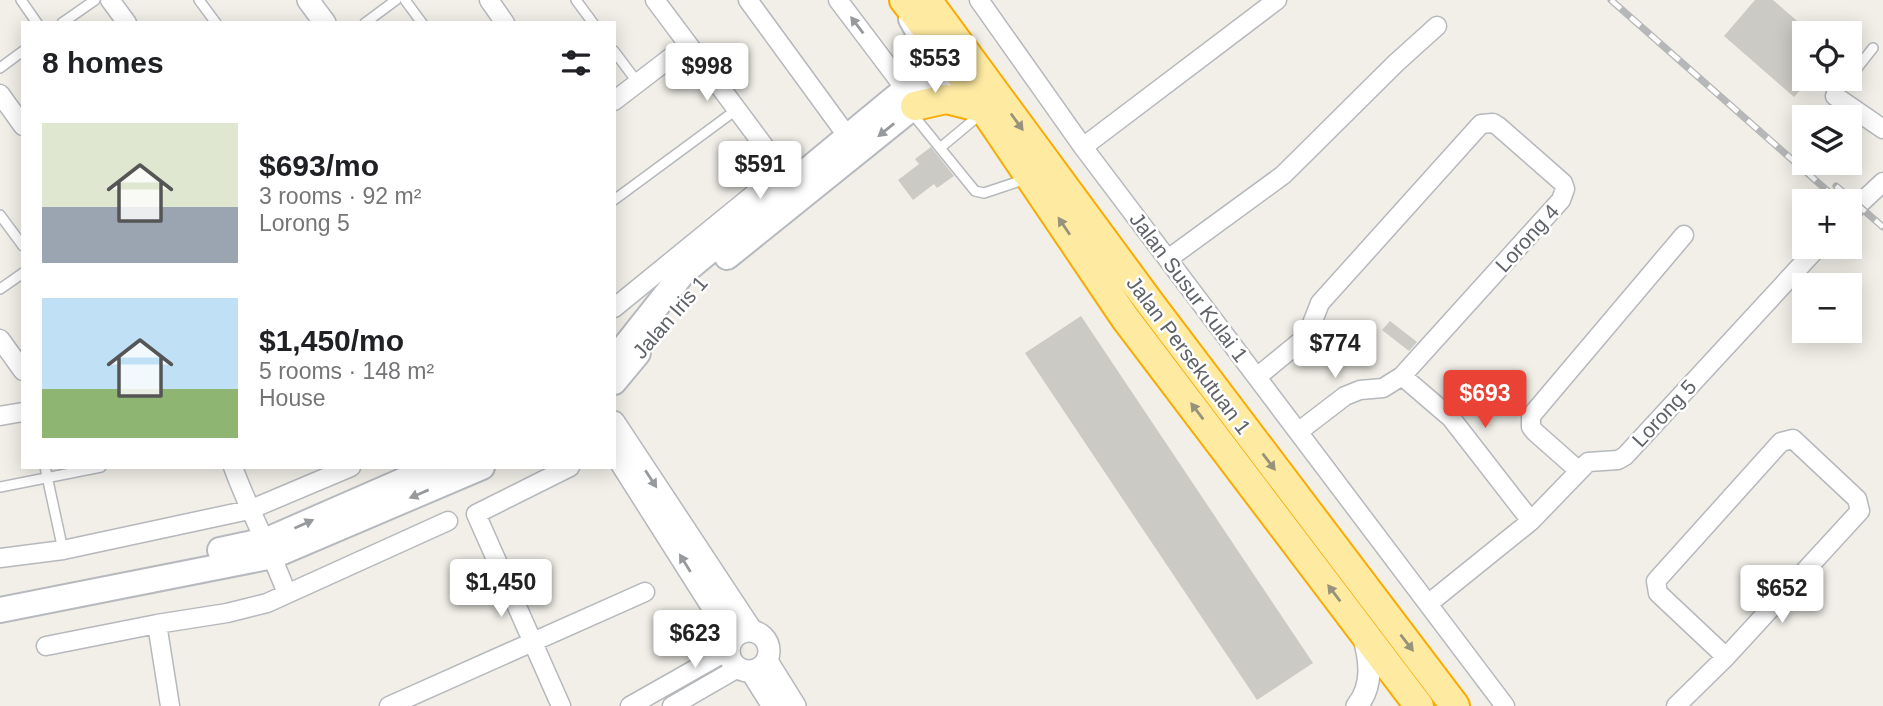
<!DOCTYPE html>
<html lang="en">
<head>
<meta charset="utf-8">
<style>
  :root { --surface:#fff; --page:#f6f6f6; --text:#202124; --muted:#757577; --accent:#ea4335 }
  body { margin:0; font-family:Helvetica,sans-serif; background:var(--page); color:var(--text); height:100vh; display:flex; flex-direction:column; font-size:26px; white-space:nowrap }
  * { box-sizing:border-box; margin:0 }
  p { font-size:23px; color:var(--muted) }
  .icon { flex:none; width:38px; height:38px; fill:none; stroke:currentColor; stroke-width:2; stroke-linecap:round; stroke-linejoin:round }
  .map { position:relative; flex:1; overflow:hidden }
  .panel { position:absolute; left:21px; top:21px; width:595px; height:448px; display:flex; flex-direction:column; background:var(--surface); border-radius:0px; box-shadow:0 4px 18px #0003 }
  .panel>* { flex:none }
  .tools { position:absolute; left:1792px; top:21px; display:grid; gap:14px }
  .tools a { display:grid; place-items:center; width:70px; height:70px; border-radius:0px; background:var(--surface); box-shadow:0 4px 18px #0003; font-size:35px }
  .price { position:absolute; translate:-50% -60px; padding:0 16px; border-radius:7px; background:#fff; color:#222; font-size:23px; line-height:46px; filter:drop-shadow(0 2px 4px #0008) }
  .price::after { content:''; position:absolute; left:50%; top:42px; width:21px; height:16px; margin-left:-10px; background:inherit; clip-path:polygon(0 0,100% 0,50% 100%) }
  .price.selected { background:var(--accent); color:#fff }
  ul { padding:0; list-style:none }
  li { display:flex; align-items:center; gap:21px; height:175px; padding:0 21px }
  li span { display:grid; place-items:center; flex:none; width:196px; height:140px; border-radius:0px; color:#555 }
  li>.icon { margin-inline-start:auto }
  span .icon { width:84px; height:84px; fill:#fffc; stroke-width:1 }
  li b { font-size:30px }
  h2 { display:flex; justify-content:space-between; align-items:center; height:84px; padding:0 21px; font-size:30px }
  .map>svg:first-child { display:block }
</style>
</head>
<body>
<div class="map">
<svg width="1883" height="706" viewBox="0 0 1883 706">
  <rect width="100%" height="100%" fill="#f1efe8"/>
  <path fill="#cccac5" d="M1755,0h18l31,27v59l-10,11 -70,-61z
    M931,147l23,29 -17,12 -3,-4 -21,16 -15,-20 21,-16 -4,-5z
    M1081,316l232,347 -56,37 -232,-347z
    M1390,321l27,21 -8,9 -27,-21z"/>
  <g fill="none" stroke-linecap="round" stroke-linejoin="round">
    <defs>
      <path id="service" d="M21,0l16,23
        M199,0l17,23
        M405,0l17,23
        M576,0l17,23
        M62,23l33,-23
        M365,23l31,-23
        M614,51l24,32
        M0,68l23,-17
        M1850,77l23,-29
        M910,111l65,80 9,2 42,-14
        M940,148l42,-35
        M614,200l122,-90
        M0,215l23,31
        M0,289l23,-16
        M45,467l18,83
        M0,487l101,-20"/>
      <path id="minor" d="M110,0l17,23
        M489,0l16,23
        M655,0l136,182
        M748,0l100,137
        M838,0l68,90
        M979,0l104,147 422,559
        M0,94l23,32
        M1835,96l48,33
        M614,101l73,-56
        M1083,147l194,-147
        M1850,213l33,-31
        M1168,259l115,-84 113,-112 41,-37
        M614,308l168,-137
        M0,339l23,32
        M1402,376l49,42 80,103
        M1257,377l50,-41 13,-33 161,-179 12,-1 5,3 65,57 2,6 -4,11 -159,176 -19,12 -23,2 -15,6 -47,36
        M0,416l23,-4
        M233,467c16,44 38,83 54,127
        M1578,470l-43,-38 -4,-5v-11l153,-181
        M0,558l63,-8 186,-40 102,-43
        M1428,604l103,-83 57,-59 30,-2 7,-4 193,-209
        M46,646l111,-22
        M170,706l-13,-82 70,-11 40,-10 181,-82
        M389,706l256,-114
        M561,706l-85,-192 94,-47
        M630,706l99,-56
        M672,706l66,-38
        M1676,706l50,-49 134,-146 -3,-12 -64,-60 -12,3 -125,139 2,12 68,64"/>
      <path id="tertiary" d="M308,0l17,23
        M614,422l138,209
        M614,452l111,175 5,17
        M729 651a20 20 0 1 1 40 0a20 20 0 1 1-40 0Z
        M767,661l28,45
        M751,671l22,35
        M1357,706c17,-21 13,-47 6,-71"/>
      <path id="secondary" d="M727,257l231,-186
        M614,360l69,-87 237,-196c13,-20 2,-39 -9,-58
        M614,382l24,-29
        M220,550l47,-10 167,-73
        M0,610l273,-54 209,-89"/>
      <path id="trunk" d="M904,0l28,36
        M927,0l223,303 305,403
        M956,68l169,250 294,388
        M915,106l31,-7 36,9"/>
    </defs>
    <use href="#service" stroke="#b5b8bc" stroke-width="12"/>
    <use href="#minor" stroke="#b5b8bc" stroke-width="21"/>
    <use href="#tertiary" stroke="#b5b8bc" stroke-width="24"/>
    <use href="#secondary" stroke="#b6babf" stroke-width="28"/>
    <use href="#trunk" stroke="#f9ab00" stroke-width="32"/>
    <use href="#service" stroke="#fff" stroke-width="9"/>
    <use href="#minor" stroke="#fff" stroke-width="18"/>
    <use href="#tertiary" stroke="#fff" stroke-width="21"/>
    <use href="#secondary" stroke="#fff" stroke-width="24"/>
    <use href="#trunk" stroke="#feeaa1" stroke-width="28"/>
    <defs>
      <path id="rail" d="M1611,0l228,201
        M1836,186l47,41"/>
    </defs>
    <use href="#rail" stroke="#b6b7b8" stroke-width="7"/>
    <use href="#rail" stroke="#fff" stroke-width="4.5" stroke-dasharray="13" stroke-linecap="butt"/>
  </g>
  <defs><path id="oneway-solid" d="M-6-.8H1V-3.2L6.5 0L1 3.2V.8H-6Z" transform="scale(1.75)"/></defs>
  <g fill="#979a9d">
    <use href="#oneway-solid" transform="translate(857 25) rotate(-127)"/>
    <use href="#oneway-solid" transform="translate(886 130) rotate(141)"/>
    <use href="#oneway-solid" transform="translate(651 479) rotate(57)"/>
    <use href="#oneway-solid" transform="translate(419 494) rotate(157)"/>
    <use href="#oneway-solid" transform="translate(304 524) rotate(-24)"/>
    <use href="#oneway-solid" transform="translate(685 563) rotate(-122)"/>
  </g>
  <g fill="#97927c">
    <use href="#oneway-solid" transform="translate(1017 122) rotate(54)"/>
    <use href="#oneway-solid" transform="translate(1064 226) rotate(-124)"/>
    <use href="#oneway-solid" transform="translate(1197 411) rotate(-127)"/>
    <use href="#oneway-solid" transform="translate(1269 462) rotate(53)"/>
    <use href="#oneway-solid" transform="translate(1334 593) rotate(-127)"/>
    <use href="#oneway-solid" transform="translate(1407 643) rotate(52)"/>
  </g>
  <g text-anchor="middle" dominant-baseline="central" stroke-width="5" stroke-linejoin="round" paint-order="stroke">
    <g font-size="21" fill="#5f6368" stroke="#fff">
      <text transform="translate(1527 238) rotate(-48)">Lorong 4</text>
      <text transform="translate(1189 287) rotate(53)">Jalan Susur Kulai 1</text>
      <text transform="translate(670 317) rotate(-49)">Jalan Iris 1</text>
      <text transform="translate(1189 355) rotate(53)">Jalan Persekutuan 1</text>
      <text transform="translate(1664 413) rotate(-47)">Lorong 5</text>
    </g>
  </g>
</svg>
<div class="tools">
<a><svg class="icon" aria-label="locate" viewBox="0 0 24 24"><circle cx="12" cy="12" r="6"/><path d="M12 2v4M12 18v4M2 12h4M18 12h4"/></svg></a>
<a><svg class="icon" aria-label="layers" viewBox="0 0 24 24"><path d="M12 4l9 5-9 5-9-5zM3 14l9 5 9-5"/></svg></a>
<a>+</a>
<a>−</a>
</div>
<b class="price" style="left:935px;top:95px">$553</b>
<b class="price" style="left:707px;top:103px">$998</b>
<b class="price" style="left:760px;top:201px">$591</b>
<b class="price" style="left:1335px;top:380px">$774</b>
<b class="price selected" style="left:1485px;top:430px">$693</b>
<b class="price" style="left:501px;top:619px">$1,450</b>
<b class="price" style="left:1782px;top:625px">$652</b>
<b class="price" style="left:695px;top:670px">$623</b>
<section class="panel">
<h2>8 homes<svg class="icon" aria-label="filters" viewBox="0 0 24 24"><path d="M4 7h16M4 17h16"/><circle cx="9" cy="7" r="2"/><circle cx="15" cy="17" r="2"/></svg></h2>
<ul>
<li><span style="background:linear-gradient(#dfe7d0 60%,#9aa5b1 0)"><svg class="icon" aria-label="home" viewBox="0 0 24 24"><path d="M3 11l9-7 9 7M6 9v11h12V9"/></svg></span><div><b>$693/mo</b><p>3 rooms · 92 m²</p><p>Lorong 5</p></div></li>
<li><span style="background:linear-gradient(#bfe0f5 65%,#8fb573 0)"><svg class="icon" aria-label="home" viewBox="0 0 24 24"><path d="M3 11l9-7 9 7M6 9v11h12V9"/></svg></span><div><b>$1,450/mo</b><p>5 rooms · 148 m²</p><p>House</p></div></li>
</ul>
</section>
</div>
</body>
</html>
